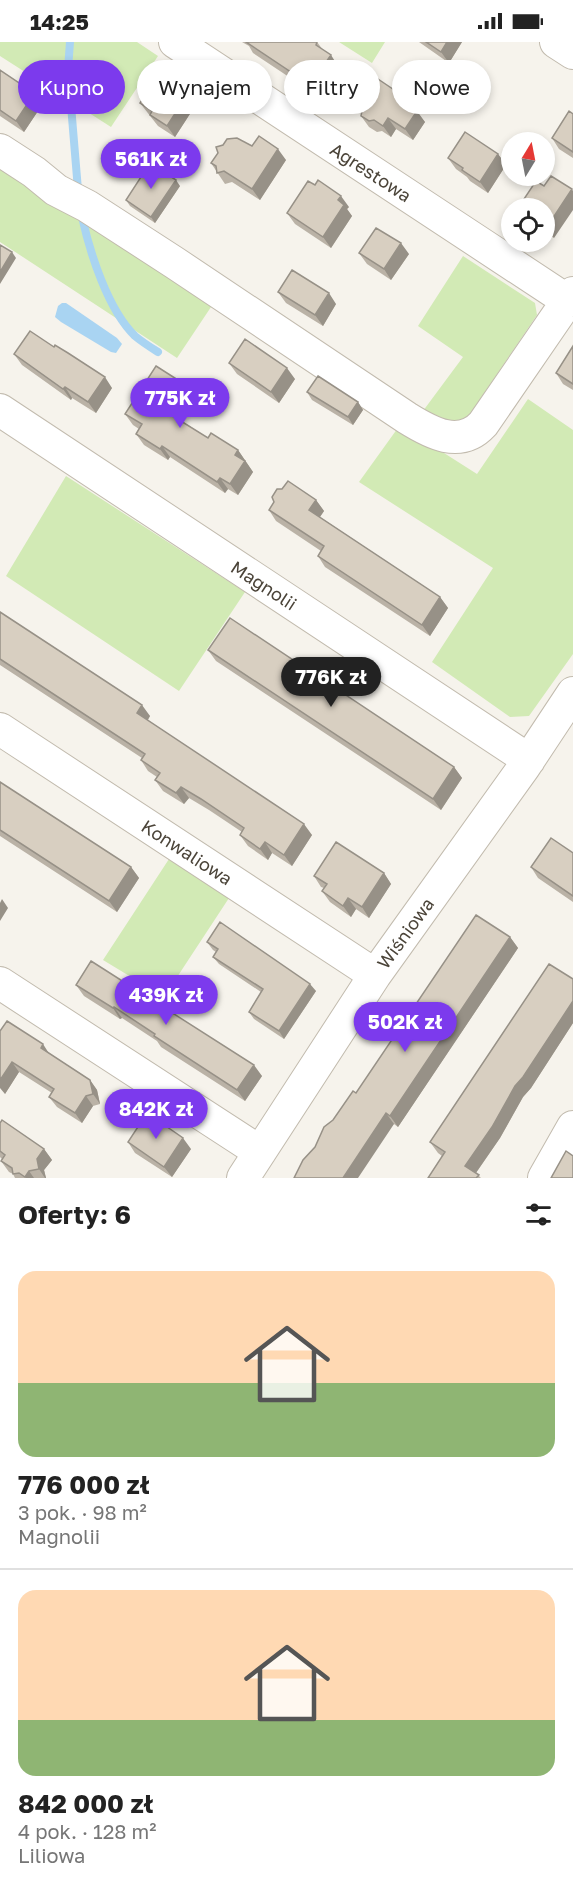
<!DOCTYPE html>
<html lang="pl">
<head>
<meta charset="utf-8">
<style>
  :root { --surface:#fff; --page:#f2f2f2; --text:#222; --muted:#767676; --line:#e0e0e0; --accent:#7c3aed }
  body { margin:0; font-family:"Golos Text",sans-serif; background:var(--page); color:var(--text); height:100vh; display:flex; flex-direction:column; font-size:22px; white-space:nowrap }
  * { box-sizing:border-box; margin:0 }
  p { font-size:20px; color:var(--muted) }
  .icon { flex:none; width:33px; height:33px; fill:none; stroke:currentColor; stroke-width:2; stroke-linecap:round; stroke-linejoin:round }
  .map { position:relative; height:1136px; overflow:hidden }
  .side { display:flex; flex-direction:column; background:var(--surface); flex:1 }
  .side>* { flex:none }
  .top-card { position:absolute; left:18px; top:18px; width:537px; height:54px; display:flex; gap:12px }
  .needle { width:39px; rotate:10deg }
  .controls { position:absolute; left:501px; top:90px; display:grid; gap:12px }
  .controls a { display:grid; place-items:center; width:54px; height:54px; border-radius:50%; background:var(--surface); box-shadow:0 3px 9px #0003; font-size:30px }
  .price { position:absolute; translate:-50% -51px; padding:0 14px; border-radius:21px; background:var(--accent); color:#fff; font-size:20px; line-height:39px; filter:drop-shadow(0 2px 3px #0008) }
  .price::after { content:''; position:absolute; left:50%; top:36px; width:18px; height:14px; margin-left:-9px; background:inherit; clip-path:polygon(0 0,100% 0,50% 100%) }
  .price.current { background:#222; color:#fff }
  ul { padding:0; list-style:none }
  li { display:grid; align-content:center; gap:12px; height:318px; padding:0 18px }
  li+li { border-top:2px solid var(--line) }
  li span { display:grid; place-items:center; height:186px; border-radius:18px; color:#555 }
  li>.icon { margin-inline-start:auto }
  span .icon { width:108px; height:108px; fill:#fffc; stroke-width:1 }
  li b { font-size:26px }
  h2 { display:flex; justify-content:space-between; align-items:center; height:72px; padding:0 18px; font-size:26px }
  .tag { padding:0 21px; border-radius:27px; background:var(--surface); box-shadow:0 3px 9px #0003; font-size:21px; line-height:54px }
  .tag.current { background:var(--accent); color:#fff }
  .status { display:flex; justify-content:space-between; align-items:center; height:42px; padding:0 30px; background:var(--surface); direction:ltr }
  .status svg { height:16px; fill:currentColor }
  .map>svg:first-child { display:block }
</style>
</head>
<body>
<div class="status"><b>14:25</b><svg viewBox="0 0 49 12"><path d="M0 12V9h3v3zM5 12V6h3v6zM10 12V3h3v9zM15 12V0h3v12zM26 1h20v11H26zM47 4h2v5h-2z"/></svg></div>
<div class="map">
<svg width="573" height="1136" viewBox="0 0 573 1136">
  <rect width="100%" height="100%" fill="#f6f3ec"/>
  <path fill="#d2eab5" d="M0,0h137l21,14 -47,71 -111,-71z
    M339,0h46l-13,21z
    M4,122l209,140 -36,54 -177,-116v-72z
    M463,214l72,47 2,12 -71,105 -21,5 -25,-10 43,-58 -45,-31z
    M528,357l45,31v224l-44,62 -19,1 -78,-55 61,-94 -134,-86 41,-57 77,49z
    M66,434l179,116 -66,99 -173,-115z
    M169,817l60,39 -65,99 -61,-37z"/>
  <path fill="#a9d4f2" d="M62,261h4l51,35 5,6 -6,9 -5,-1 -50,-30 -6,-5 3,-11z"/>
  <g fill="none" stroke-linecap="round" stroke-linejoin="round">
    <path stroke="#a9d4f2" stroke-width="8" d="M70,0l-2,27 10,121
      M82,175c8,36 26,93 53,119 7,6 15,11 23,16"/>
    <defs>
      <path id="minor" d="M175,0l393,259
        M556,0l17,11
        M0,108l34,22 22,18 31,16 88,57 232,155c24,15 53,31 76,6l90,-131
        M0,368l529,350
        M0,687l375,246
        M0,941l260,169
        M243,1136l132,-203 149,-208 49,-74
        M544,1136l29,-51"/>
    </defs>
    <use href="#minor" stroke="#c2bbae" stroke-width="34"/>
    <use href="#minor" stroke="#fff" stroke-width="32"/>
  </g>
  <path fill="#bab2a6" d="M242,0h75l6,8 15,16 -19,27 -16,-10 -2,2 -48,-32 -4,-7z
    M419,0h43l-13,21z
    M0,28l28,19 8,11 -3,4 5,7 -14,21 -24,-16z
    M189,50l8,11 -22,34 -17,-11 -18,-23z
    M410,65l15,15 -12,18 -17,-11 -5,8 -9,-6 -5,1 -8,-5 -8,-11 1,-2 -4,-5z
    M573,72v44l-14,-9 -7,-11z
    M252,104l34,14 -26,40 -28,-18 -7,2 -14,-21z
    M498,112l8,11 -18,28 -18,-12 -3,-4 -11,-8 -8,-11z
    M180,144l-25,37 -25,-17 -4,-6z
    M349,165l-2,2 5,7 -21,32 -36,-24 -8,-11z
    M544,166l10,30 -10,-6z
    M359,211l50,1 -18,26 -24,-16z
    M278,250l58,12 -13,22 -37,-23z
    M573,304v44l-10,-6 -7,-11z
    M14,312l98,34 -16,25 -24,-15 -1,2 -49,-35z
    M229,321l66,16 -16,24 -42,-29z
    M189,345l8,11 -15,23 26,17 30,12 15,22 -15,23 -10,-6 -3,4 -55,-36 -2,3 -24,-15 -8,-11 3,-5 -6,-4 -8,-11z
    M307,350l51,10 5,8 -10,15 -41,-25z
    M316,458l8,11 -4,6 120,80 8,11 -18,28 -105,-69 -7,-11 3,-5 -45,-30 -7,-11z
    M0,570l150,104 -2,4 164,115 -20,31 -20,-13 -4,7 -20,-14 -8,-11 2,-3 -33,-22 -20,-12 -5,6 -21,-13 -8,-11 2,-3 -9,-6 -7,-11 1,-2 -142,-93z
    M208,608l246,117 8,11 -21,32 -225,-149z
    M0,740l131,85 8,11 -22,34 -117,-76z
    M573,811v49l-35,-24 -7,-11z
    M384,831l7,11 -22,34 -13,-9 -5,8 -21,-15 -8,-11 2,-3 -3,-1 -7,-11z
    M510,895l8,11 -120,179 -4,-3 -79,23 18,-27 23,-27z
    M207,900l109,49 -32,48 -30,-20 -5,-7 12,-20 -42,-28 -6,-7 3,-5 -3,-2z
    M573,937v44l-42,65 -8,9 -23,41 -24,35 5,5h-53l14,-22 -4,-3 -8,-11z
    M76,943l186,91 -17,25 -84,-54 -4,-6 -35,-23 -2,1 -36,-23z
    M0,989l49,22 41,27 7,10 3,14 -7,2 -11,17 -25,-16 -8,-10 3,-4 -33,-21 -14,22z
    M0,1081l44,26 8,11 -8,10 2,8h-31l-2,-4 -4,-2 -8,-11 1,-2 -2,-2z
    M128,1100l63,7 -19,28 -37,-24z"/>
  <path fill="#979187" d="M447,0h15l-13,21 -8,-11z
    M331,13l7,11 -19,27 -7,-11z
    M296,30l7,11 -2,2 -7,-11z
    M28,47l8,11 -3,4 5,7 -14,21 -8,-11 7,-25z
    M189,50l8,11 -22,34 -8,-11z
    M403,54l8,11 -11,-7z
    M417,69l8,11 -12,18 -8,-11z
    M388,76l8,11 -5,8 -8,-11z
    M278,107l8,11 -26,40 -8,-11z
    M498,112l8,11 -18,28 -8,-11z
    M176,138l4,6 -25,37 -4,-6z
    M572,147l1,2v19l-19,28 -7,-11z
    M341,154l8,11 -2,2 5,7 -21,32 -8,-11 15,-37z
    M401,201l8,11 -18,26 -7,-11z
    M12,210l4,6 -16,26v-12z
    M329,251l7,11 -13,22 -8,-11z
    M287,326l8,11 -16,24 -8,-11z
    M105,335l7,11 -16,25 -8,-11z
    M65,345l7,11 -1,2 -8,-11z
    M189,345l8,11 -18,28 -8,-11z
    M358,360l5,8 -10,15 -5,-8z
    M162,404l8,11 -2,3 -8,-11z
    M238,408l15,22 -15,23 -8,-11 5,-29z
    M220,436l8,11 -3,4 -8,-11z
    M316,458l8,11 -7,10 -8,-11z
    M440,555l8,11 -18,28 -8,-11z
    M142,663l8,11 -5,8 -8,-11z
    M454,725l8,11 -21,32 -8,-11z
    M181,745l8,11 -5,6 -8,-11z
    M304,782l8,11 -20,31 -8,-11z
    M265,800l7,11 -4,7 -8,-11z
    M131,825l8,11 -22,34 -8,-11z
    M384,831l7,11 -22,34 -7,-11z
    M348,856l8,11 -5,8 -8,-11z
    M2,857l6,9 -8,13v-18z
    M510,895l8,11 -120,179 -8,-11z
    M310,942l6,7 -32,48 -5,-8z
    M573,959v22l-42,65 -8,9 -23,41 -27,39 -8,-11 50,-80z
    M114,965l8,11 -2,1 -7,-11z
    M43,1002l7,11 -9,-7z
    M12,1020l7,10 -14,22 -5,-6v-8z
    M254,1023l8,11 -17,25 -8,-11z
    M90,1038l7,10 3,14 -7,-10z
    M86,1054l7,10 -11,17 -7,-10z
    M386,1071l8,11 -36,54h-15z
    M183,1096l8,11 -19,28 -8,-10z
    M44,1107l8,11 -8,10 2,8h-1l-6,-9 -2,-10z
    M29,1129l5,7h-8l-1,-1z"/>
  <path fill="#d8cfc1" stroke="#979187" stroke-width="1.5" d="M246,0h71l-1,3 15,10 -19,27 -16,-10 -2,2z
    M426,0h21l-6,10z
    M0,28l28,19 -5,7 7,4 -14,21 -16,-11z
    M160,30l29,20 -22,34 -17,-11 2,-4 -12,-8z
    M378,37l25,17 -3,4 17,11 -12,18 -17,-11 -5,8 -9,-6 -5,1 -8,-5 1,-5 -4,-2z
    M569,69l4,3v38l-21,-14z
    M465,90l33,22 -18,28 -18,-12 1,-2 -15,-10z
    M259,94l19,13 -26,40 -28,-18 -7,2 -1,-7 -5,-3 7,-10 -2,-6 7,-2 4,-6 10,-1 15,8z
    M150,121l26,17 -25,37 -25,-17z
    M551,134l21,13 -25,38 -3,-1v-18h-26l18,-27 8,5z
    M318,138l23,16 -3,4 6,5 -21,32 -36,-24 21,-32 7,4z
    M376,186l25,15 -17,26 -25,-16z
    M0,203l12,7 -12,20z
    M292,228l37,23 -14,22 -37,-23z
    M30,289l24,16 1,-2 13,8 37,24 -17,25 -23,-15 -2,2 -49,-35z
    M245,297l42,29 -16,24 -42,-29z
    M573,304v38l-17,-11z
    M156,324l33,21 -18,28 37,23 3,-5 27,17 -3,5 10,6 -15,23 -10,-6 -3,4 -55,-36 -2,3 -24,-15 6,-10 -17,-10z
    M318,334l40,26 -10,15 -41,-25z
    M288,439l28,19 -7,10 131,87 -18,28 -104,-69 6,-10 -55,-36 5,-8 -2,-5 5,-8h5z
    M0,570l142,93 -5,8 167,111 -20,31 -19,-13 -5,7 -20,-14 4,-7 -43,-29 -20,-12 -5,6 -21,-13 5,-7 -19,-13 4,-6 -145,-95z
    M230,576l224,149 -21,32 -225,-149z
    M0,740l131,85 -22,34 -109,-71z
    M551,796l22,15v43l-42,-29z
    M336,800l48,31 -22,34 -14,-9 -5,8 -21,-15 5,-7 -13,-8z
    M476,873l34,22 -120,179 -4,-3 -43,65h-49l9,-18 12,-13 9,-20 9,-7 20,-29 3,2z
    M220,880l90,62 -31,47 -30,-19 14,-23 -50,-32 5,-8 -11,-7z
    M91,919l163,104 -17,25 -83,-54 1,-2 -41,-27 -1,1 -37,-23z
    M549,922l24,15v22l-50,76 -8,9 -23,41 -27,39 14,9 -3,3h-48l17,-26 -15,-10z
    M7,979l36,23 -2,4 49,32 3,14 -7,2 -11,17 -26,-16 5,-8 -42,-27 -12,18v-49z
    M147,1071l36,25 -19,29 -36,-25z
    M2,1078l42,29 -7,10 2,10 -10,2 -4,6 -6,-4 -6,1 -1,-6 -11,-7 4,-6 -5,-4v-28z
    M566,1109l7,5v22h-22z"/>
  <g text-anchor="middle" dominant-baseline="central" stroke-width="5" stroke-linejoin="round" paint-order="stroke">
    <g font-size="18" fill="#4b4439" stroke="#fff">
      <text transform="translate(371 130) rotate(33)">Agrestowa</text>
      <text transform="translate(264 543) rotate(33)">Magnolii</text>
      <text transform="translate(187 810) rotate(33)">Konwaliowa</text>
      <text transform="translate(405 891) rotate(-54)">Wiśniowa</text>
    </g>
  </g>
</svg>
<div class="controls">
<a><svg class="needle" viewBox="-14 -14 28 28"><path d="M0-13l5 13h-10z" fill="#e53935"/><path d="M0 13l5-13h-10z" fill="#767676"/></svg></a>
<a><svg class="icon" aria-label="locate" viewBox="0 0 24 24"><circle cx="12" cy="12" r="6"/><path d="M12 2v4M12 18v4M2 12h4M18 12h4"/></svg></a>
</div>
<b class="price" style="left:151px;top:148px">561K zł</b>
<b class="price" style="left:180px;top:387px">775K zł</b>
<b class="price current" style="left:331px;top:666px">776K zł</b>
<b class="price" style="left:166px;top:984px">439K zł</b>
<b class="price" style="left:405px;top:1011px">502K zł</b>
<b class="price" style="left:156px;top:1098px">842K zł</b>
<div class="top-card">
<a class="tag current">Kupno</a>
<a class="tag">Wynajem</a>
<a class="tag">Filtry</a>
<a class="tag">Nowe</a>
</div>
</div>
<section class="side">
<h2>Oferty: 6<svg class="icon" aria-label="filters" viewBox="0 0 24 24"><path d="M4 7h16M4 17h16"/><circle cx="9" cy="7" r="2"/><circle cx="15" cy="17" r="2"/></svg></h2>
<ul>
<li><span style="background:linear-gradient(#ffd9b3 60%,#8fb573 0)"><svg class="icon" aria-label="home" viewBox="0 0 24 24"><path d="M3 11l9-7 9 7M6 9v11h12V9"/></svg></span><div><b>776 000 zł</b><p>3 pok. · 98 m²</p><p>Magnolii</p></div></li>
<li><span style="background:linear-gradient(#ffd9b3 70%,#8fb573 0)"><svg class="icon" aria-label="home" viewBox="0 0 24 24"><path d="M3 11l9-7 9 7M6 9v11h12V9"/></svg></span><div><b>842 000 zł</b><p>4 pok. · 128 m²</p><p>Liliowa</p></div></li>
</ul>
</section>
</body>
</html>
